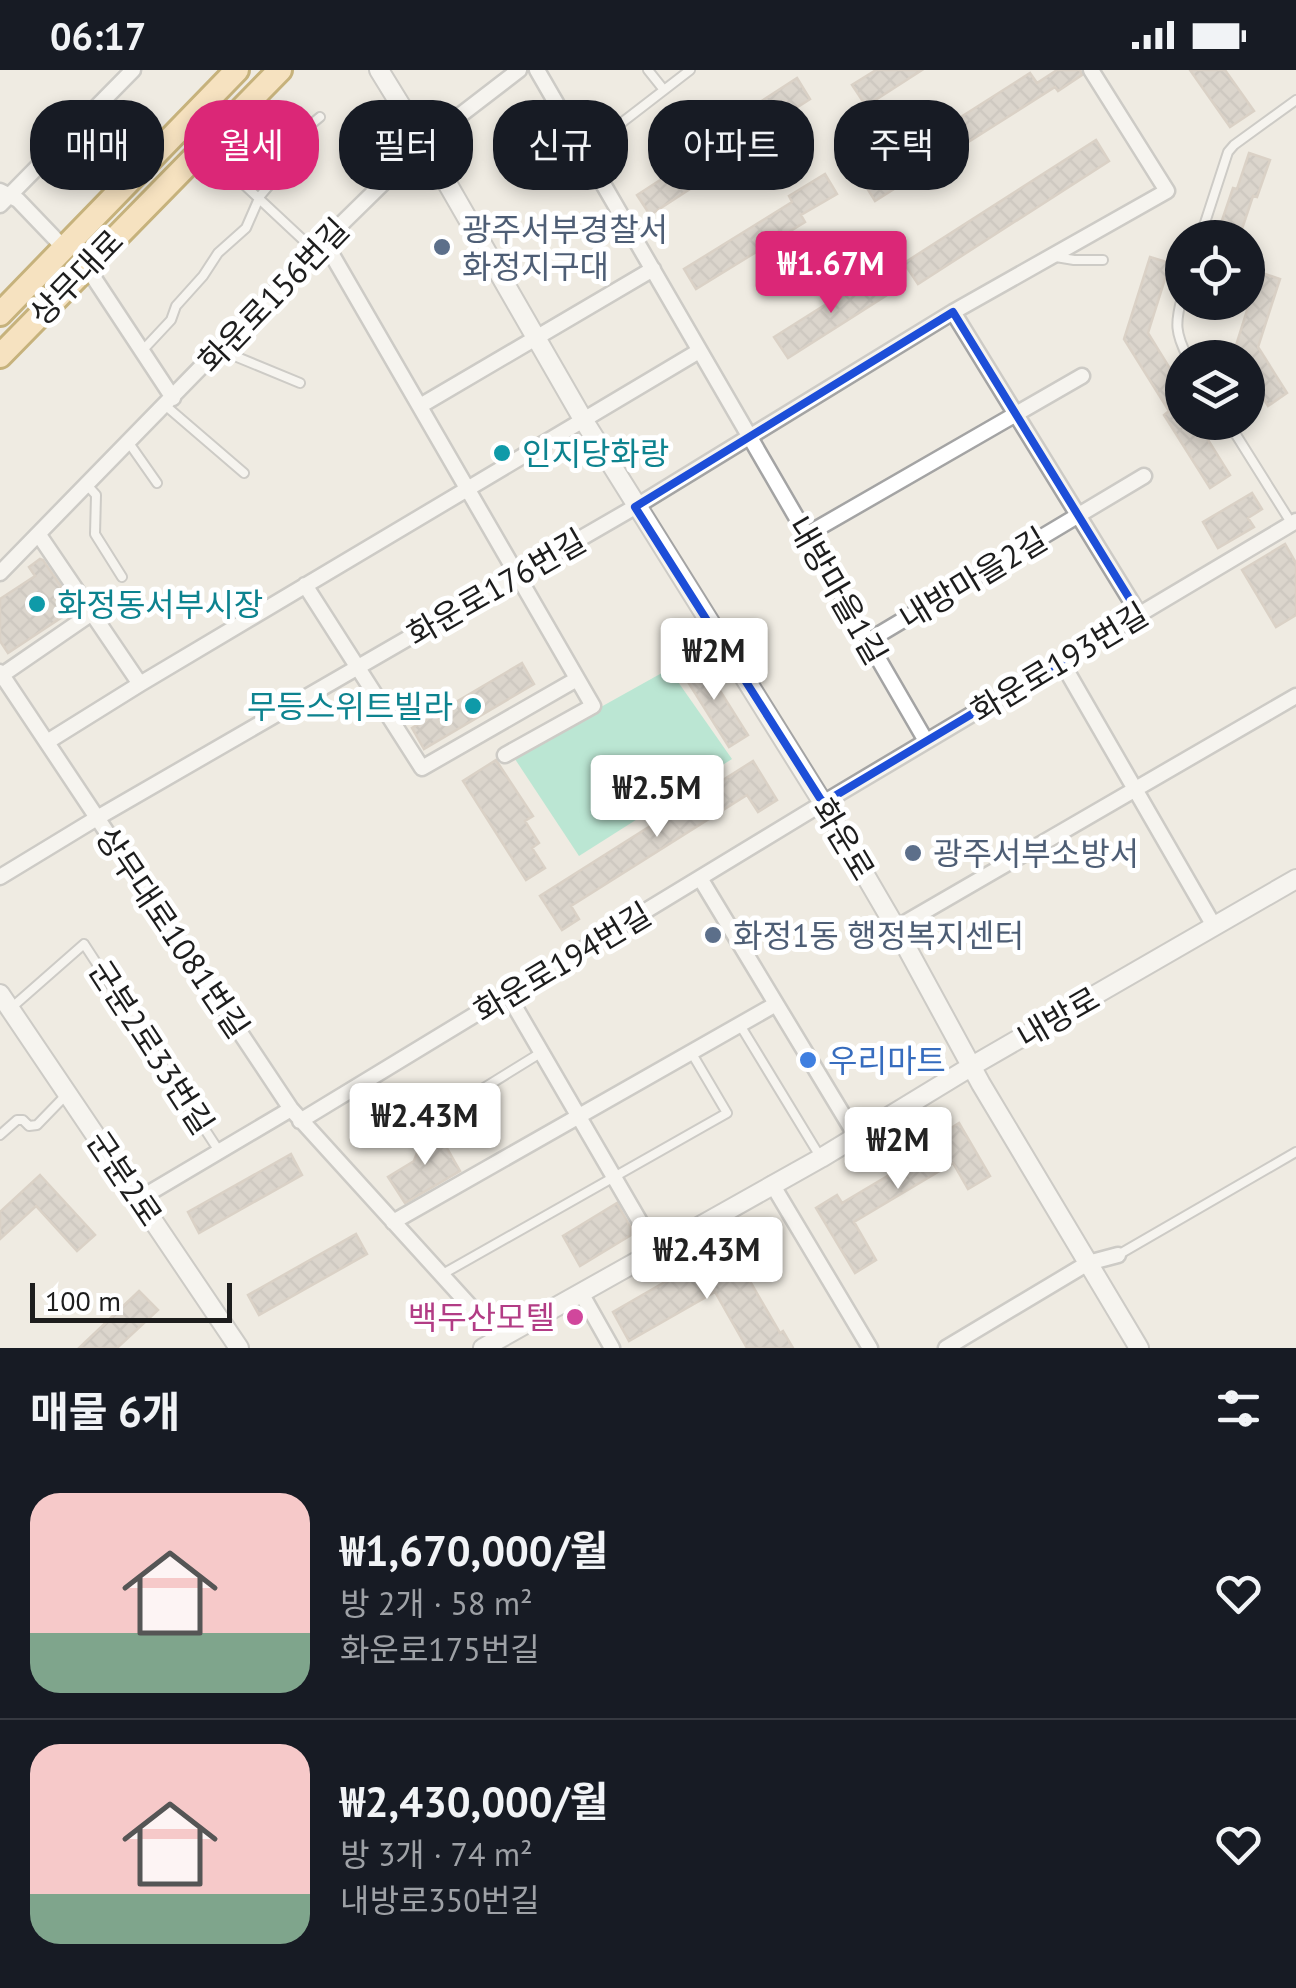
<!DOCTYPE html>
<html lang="ko">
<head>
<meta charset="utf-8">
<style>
  :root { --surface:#171b24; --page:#242831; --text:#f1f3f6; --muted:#9ea1a6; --line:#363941; --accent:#db2777 }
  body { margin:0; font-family:"PT Sans","Noto Sans KR",sans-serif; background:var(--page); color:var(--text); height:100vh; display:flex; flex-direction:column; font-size:38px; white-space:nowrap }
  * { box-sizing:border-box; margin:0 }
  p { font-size:32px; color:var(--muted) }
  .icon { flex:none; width:55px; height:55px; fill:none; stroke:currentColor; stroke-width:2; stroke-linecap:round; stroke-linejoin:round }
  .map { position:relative; height:1278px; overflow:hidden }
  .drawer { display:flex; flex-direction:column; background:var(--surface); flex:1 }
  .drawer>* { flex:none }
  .guide { position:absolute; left:30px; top:30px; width:1238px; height:90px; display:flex; gap:20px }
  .controls { position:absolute; left:1165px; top:150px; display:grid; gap:20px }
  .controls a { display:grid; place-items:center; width:100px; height:100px; border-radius:50%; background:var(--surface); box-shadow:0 5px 15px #0003; font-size:50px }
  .scale { position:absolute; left:30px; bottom:25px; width:202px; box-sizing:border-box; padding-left:10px; border:5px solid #1d1d1d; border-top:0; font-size:28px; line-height:35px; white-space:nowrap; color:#1d1d1d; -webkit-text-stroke:8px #fff; paint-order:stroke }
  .price { position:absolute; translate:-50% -85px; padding:0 22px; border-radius:10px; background:#fff; color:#222; font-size:32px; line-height:65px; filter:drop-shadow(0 2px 5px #0008) }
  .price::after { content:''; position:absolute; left:50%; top:60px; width:30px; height:22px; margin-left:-15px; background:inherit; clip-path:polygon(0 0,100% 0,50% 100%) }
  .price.active { background:var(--accent); color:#fff }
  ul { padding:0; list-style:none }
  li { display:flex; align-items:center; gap:30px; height:250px; padding:0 30px }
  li+li { border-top:2px solid var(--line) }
  li span { display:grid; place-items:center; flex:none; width:280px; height:200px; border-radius:30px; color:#555 }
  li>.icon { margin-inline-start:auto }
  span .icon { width:120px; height:120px; fill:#fffc; stroke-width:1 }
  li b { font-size:42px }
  h2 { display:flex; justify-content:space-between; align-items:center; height:120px; padding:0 30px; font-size:42px }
  .chip { padding:0 35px; border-radius:40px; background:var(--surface); box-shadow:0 5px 15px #0003; font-size:35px; line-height:90px }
  .chip.active { background:var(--accent); color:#fff }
  .status { display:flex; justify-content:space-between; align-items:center; height:70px; padding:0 50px; background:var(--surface); direction:ltr }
  .status svg { height:28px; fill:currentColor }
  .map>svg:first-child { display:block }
</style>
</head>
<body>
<div class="status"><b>06:17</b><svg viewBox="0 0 49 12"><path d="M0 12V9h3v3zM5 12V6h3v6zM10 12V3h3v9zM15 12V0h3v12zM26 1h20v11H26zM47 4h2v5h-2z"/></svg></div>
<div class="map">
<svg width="1296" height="1278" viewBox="0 0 1296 1278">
  <defs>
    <pattern id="building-cross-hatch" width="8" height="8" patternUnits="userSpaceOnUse" patternTransform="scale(2.5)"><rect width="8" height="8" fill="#c3bab2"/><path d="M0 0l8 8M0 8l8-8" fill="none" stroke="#a79f99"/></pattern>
  </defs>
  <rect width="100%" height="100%" fill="#efebe2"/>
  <path fill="#7de1c0" d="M669,599l63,90 -153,97 -66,-100z"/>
  <path fill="url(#building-cross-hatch)" stroke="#c1b2a4" stroke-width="2.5" d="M876,0h46l-56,36 -14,-21z
    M1057,0h23l2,5 -24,16 -3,-4 -180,114 -13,-21 168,-107 7,10z
    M1190,0h35l29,41 -24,16z
    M797,8l13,21 -72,46 6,9 -94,61 -13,-20 94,-61 -6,-9z
    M1096,70l13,21 -191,123 -14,-21z
    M1249,83l21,7 -13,37 -4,-1 -14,42h-23l17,-50 4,1z
    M825,104l12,20 -36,21 4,7 -109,67 -12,-20 108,-67 -3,-6z
    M1150,187l20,6 -22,70 34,55v34h15l33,53 -20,13 -46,-73 5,-4 -45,-72z
    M1259,202l21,7 -22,68 29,46 -19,13 -20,-32v-16h-11l-3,-6z
    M874,204l13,21 -99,63 -14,-21z
    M1252,423l10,16 -14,9 6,9 -36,21 -15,-26z
    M1285,474l11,19v52l-20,12 -34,-57z
    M40,489l3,1 33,48 -68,45 -8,-12v-42l35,-23 -6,-9z
    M700,589l48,76 -19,12 -48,-76z
    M522,593l12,21 -110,65 -12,-21z
    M496,690l37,56 -8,5 14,22 -7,5 13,20 -19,12 -63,-99z
    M753,691l24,39 -19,12 -11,-17 -176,111 8,13 -17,11 -22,-34z
    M959,1053l31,53 -22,13 -15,-26 -99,59 22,38 -21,13 -39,-65 21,-13 5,8 101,-60 -5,-7z
    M435,1057l25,44 -55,32 -17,-26 26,-16 8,-22z
    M291,1084l11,21 -103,58 -11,-21z
    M40,1105l55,60 -18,16 -41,-45 -36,33v-27z
    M617,1133l14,25v7l-51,31 -17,-30z
    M356,1164l11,20 -108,61 -11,-20z
    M729,1175l51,88 3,-2 10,17h-46l-32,-56 -86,49 -16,-29z
    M139,1221l19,19 -41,38h-38z"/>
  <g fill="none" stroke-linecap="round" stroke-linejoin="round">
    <defs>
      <path id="service" d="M648,0l16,20
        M585,81l105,-81
        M223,95l92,86
        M1200,168l28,-86 6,-7 62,-45
        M1056,187l18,3h29
        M1182,227c-7,26 -7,36 6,61
        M220,280l80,33
        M142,281l29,-31 5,-14 27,-30 15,-23 28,-25 14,-32 17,-20 32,-50 11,-9
        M166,336l78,67
        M1228,352l64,102
        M129,373l28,40
        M88,416l8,9 -1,39 27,43
        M10,939l74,-65 135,207
        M740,955l81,133
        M429,1052l113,-70
        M0,1065l17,-15h6l6,6 8,-1 31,-32
        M1118,1185l178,-103
        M441,1205l286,-162 -36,-61"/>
      <path id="minor" d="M537,0l389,671
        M0,121l18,9 46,48
        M0,135l133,-135
        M324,171l269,465 -88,49
        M86,196l87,132
        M953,242l186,302
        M420,336l233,-137
        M39,465l101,149
        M806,465l276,-159
        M0,503l324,-332 100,-98 95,-73
        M305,515l117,183 155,-89
        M868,571l276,-165
        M1061,591l153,265
        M0,602l291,437 209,230
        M2,605l90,-62
        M47,672l93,-58 559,-333
        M0,807l97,-59 538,-311 318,-195 214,-121 -76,-121
        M700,808l156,258
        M896,858l400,-232
        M508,925l149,256
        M300,1051l523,-318 473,-282
        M772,1114l98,164
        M139,1129l152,-90
        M393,1152l383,-218
        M581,1223l31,55
        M946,1278l142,-85 30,-8"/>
      <path id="tertiary" d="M379,0l45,73 160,278 239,382 73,125 85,156 158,264
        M0,924l239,354
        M483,1278l338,-190 151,-92 324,-187"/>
      <path id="primary" d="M0,244l237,-244
        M0,286l280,-286"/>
    </defs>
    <use href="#service" stroke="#a4a4a4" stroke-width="12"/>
    <use href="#minor" stroke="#a4a4a4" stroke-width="19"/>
    <use href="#tertiary" stroke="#a4a4a4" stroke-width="22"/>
    <use href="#primary" stroke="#966d00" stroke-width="28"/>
    <use href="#service" stroke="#fff" stroke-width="8"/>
    <use href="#minor" stroke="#fff" stroke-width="14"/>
    <use href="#tertiary" stroke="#fff" stroke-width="18"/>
    <use href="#primary" stroke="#ffd897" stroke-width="22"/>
  </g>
  <path d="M0 0H1296V1278H0ZM953,242l186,302 -316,189 -188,-296z" fill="#efebe2" fill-opacity=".55" fill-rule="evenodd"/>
  <path fill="none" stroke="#1d4ed8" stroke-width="8" stroke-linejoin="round" d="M953,242l186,302 -316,189 -188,-296z"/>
  <g fill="#5c6f8a" stroke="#fff" stroke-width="4">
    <circle cx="442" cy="177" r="10"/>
    <circle cx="913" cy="783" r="10"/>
    <circle cx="713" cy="865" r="10"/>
  </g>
  <g fill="#0f9aa8" stroke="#fff" stroke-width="4">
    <circle cx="502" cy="383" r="10"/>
    <circle cx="37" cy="534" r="10"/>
    <circle cx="473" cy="636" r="10"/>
  </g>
  <circle fill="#3f7fe0" stroke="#fff" stroke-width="4" cx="808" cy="990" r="10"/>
  <circle fill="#d1479c" stroke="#fff" stroke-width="4" cx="575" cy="1247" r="10"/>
  <g text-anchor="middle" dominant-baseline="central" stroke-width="10" stroke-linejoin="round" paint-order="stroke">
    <g font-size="32" fill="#4e5e75" stroke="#fff" text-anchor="start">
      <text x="462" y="159">광주서부경찰서<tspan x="462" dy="37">화정지구대</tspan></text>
      <text x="933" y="783">광주서부소방서</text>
      <text x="733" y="865">화정1동 행정복지센터</text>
    </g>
    <g font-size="32" fill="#1d1d1d" stroke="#fff">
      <text transform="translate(76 207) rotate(-46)">상무대로</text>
      <text transform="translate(273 225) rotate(-46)">화운로156번길</text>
      <text transform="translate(973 508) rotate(-31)">내방마을2길</text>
      <text transform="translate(496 517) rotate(-30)">화운로176번길</text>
      <text transform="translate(838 520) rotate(60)">내방마을1길</text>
      <text transform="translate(1059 592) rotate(-31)">화운로193번길</text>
      <text transform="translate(844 769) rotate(59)">화운로</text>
      <text transform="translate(173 862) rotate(56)">상무대로1081번길</text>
      <text transform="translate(562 892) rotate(-31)">화운로194번길</text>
      <text transform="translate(1058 947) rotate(-30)">내방로</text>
      <text transform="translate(152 977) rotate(57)">군분2로33번길</text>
      <text transform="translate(125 1108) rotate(56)">군분2로</text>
    </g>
    <g font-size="32" fill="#0d838f" stroke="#fff" text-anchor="start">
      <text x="522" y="383">인지당화랑</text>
      <text x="57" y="534">화정동서부시장</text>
      <text x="453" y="636" text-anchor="end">무등스위트빌라</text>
    </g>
    <g font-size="32" fill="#366cbe" stroke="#fff" text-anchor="start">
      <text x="828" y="990">우리마트</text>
    </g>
    <g font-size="32" fill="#b23c85" stroke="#fff" text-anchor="end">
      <text x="555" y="1247">백두산모텔</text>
    </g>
  </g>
</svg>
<div class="controls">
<a><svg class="icon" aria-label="locate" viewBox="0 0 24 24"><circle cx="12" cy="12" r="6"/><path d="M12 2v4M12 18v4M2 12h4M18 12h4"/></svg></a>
<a><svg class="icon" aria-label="layers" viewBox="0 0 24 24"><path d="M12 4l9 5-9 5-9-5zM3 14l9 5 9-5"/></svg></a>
</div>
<div class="scale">100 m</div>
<b class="price active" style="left:831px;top:246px">₩1.67M</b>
<b class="price" style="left:714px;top:633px">₩2M</b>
<b class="price" style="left:657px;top:770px">₩2.5M</b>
<b class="price" style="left:425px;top:1098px">₩2.43M</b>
<b class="price" style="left:898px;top:1122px">₩2M</b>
<b class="price" style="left:707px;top:1232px">₩2.43M</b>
<div class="guide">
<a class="chip">매매</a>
<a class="chip active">월세</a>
<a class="chip">필터</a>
<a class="chip">신규</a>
<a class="chip">아파트</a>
<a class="chip">주택</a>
</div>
</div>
<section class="drawer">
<h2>매물 6개<svg class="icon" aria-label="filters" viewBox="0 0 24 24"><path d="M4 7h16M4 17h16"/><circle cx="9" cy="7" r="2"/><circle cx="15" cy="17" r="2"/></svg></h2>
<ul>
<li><span style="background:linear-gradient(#f6c9c9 70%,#7fa58c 0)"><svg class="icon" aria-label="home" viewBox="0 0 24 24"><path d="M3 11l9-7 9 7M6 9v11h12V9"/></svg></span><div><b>₩1,670,000/월</b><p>방 2개 · 58 m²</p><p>화운로175번길</p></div><svg class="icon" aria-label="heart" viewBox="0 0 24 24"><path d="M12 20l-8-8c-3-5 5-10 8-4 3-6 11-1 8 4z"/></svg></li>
<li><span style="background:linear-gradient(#f6c9c9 75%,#7fa58c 0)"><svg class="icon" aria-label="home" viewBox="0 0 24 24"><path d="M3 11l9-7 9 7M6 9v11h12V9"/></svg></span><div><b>₩2,430,000/월</b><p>방 3개 · 74 m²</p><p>내방로350번길</p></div><svg class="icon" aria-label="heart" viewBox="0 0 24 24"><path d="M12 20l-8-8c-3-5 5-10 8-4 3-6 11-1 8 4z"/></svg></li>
</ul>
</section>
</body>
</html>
